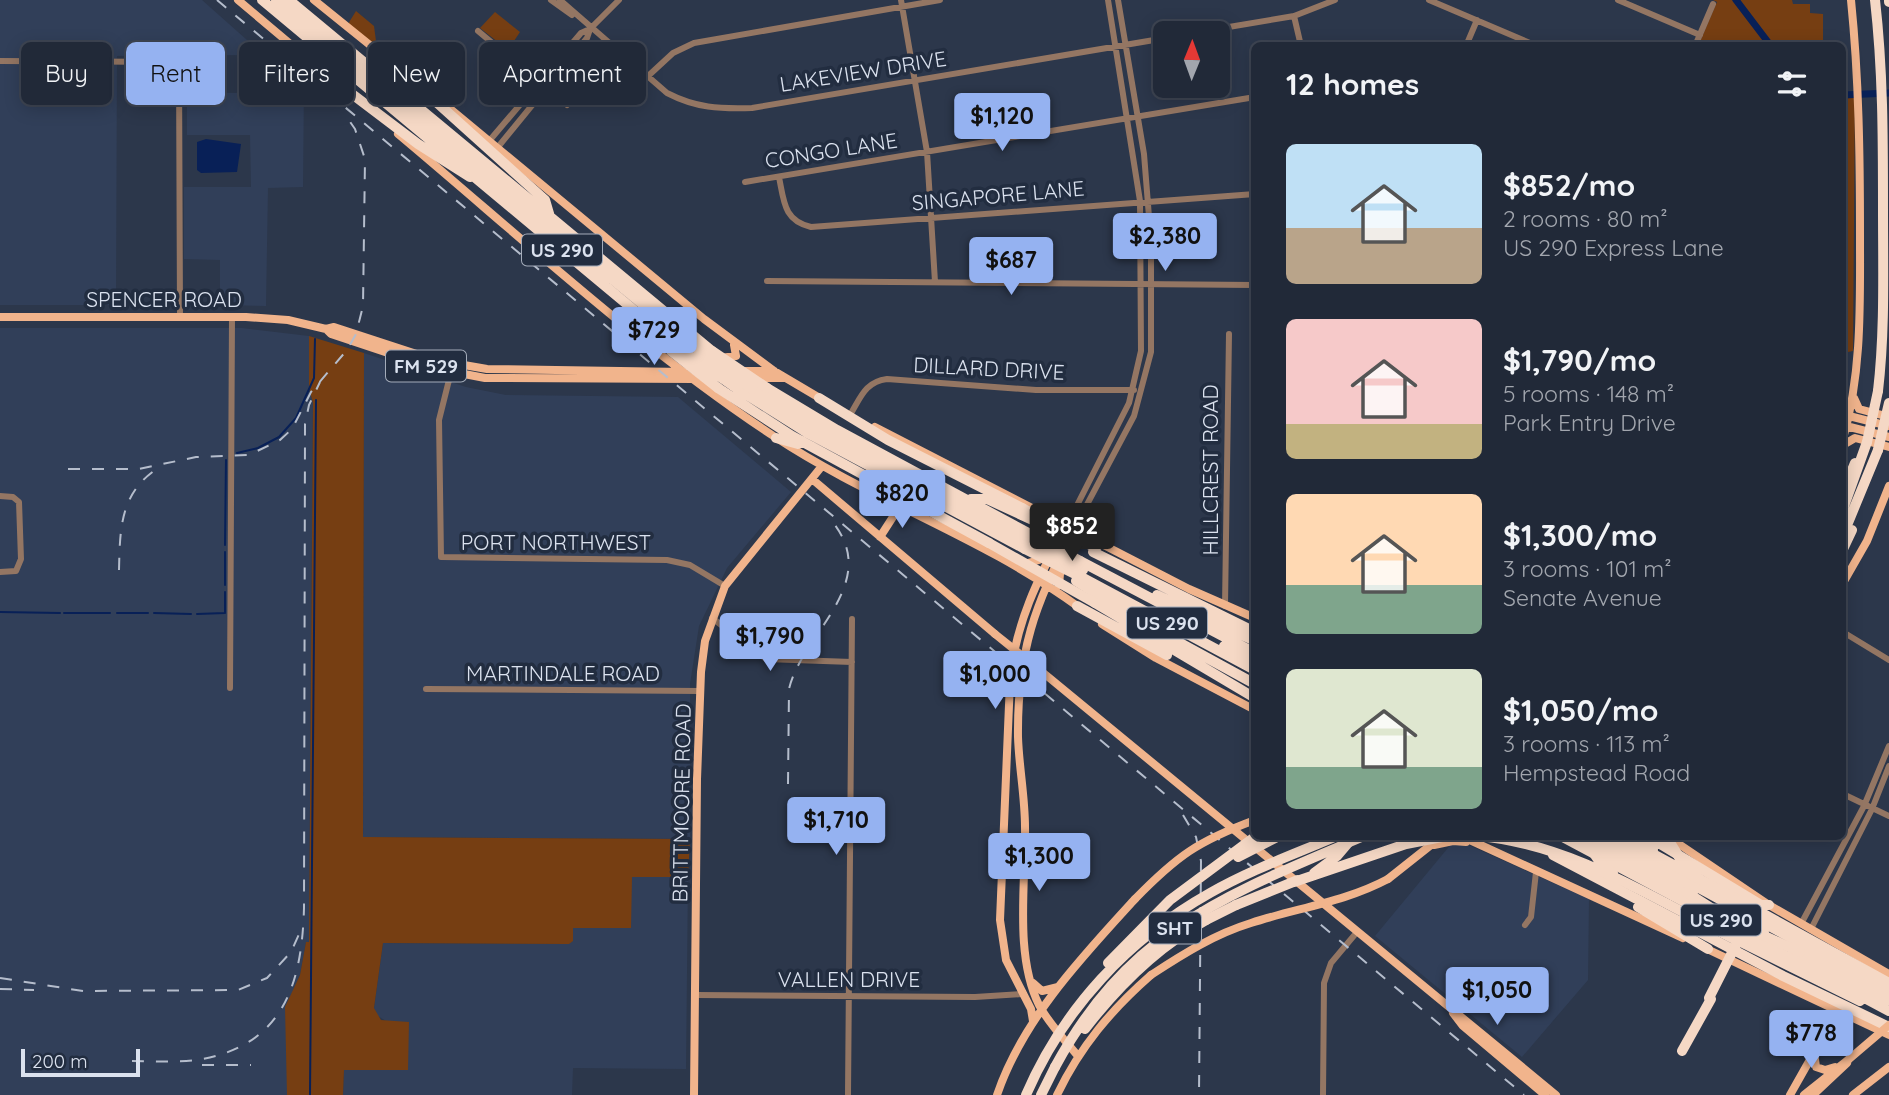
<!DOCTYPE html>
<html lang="en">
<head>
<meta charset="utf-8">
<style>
  :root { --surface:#212938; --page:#2d3543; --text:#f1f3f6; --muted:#a2a6ae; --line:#3e4553; --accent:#95b2f1 }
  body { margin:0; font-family:Quicksand,sans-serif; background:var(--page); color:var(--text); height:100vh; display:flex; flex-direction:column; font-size:26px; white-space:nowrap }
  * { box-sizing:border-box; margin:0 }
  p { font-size:23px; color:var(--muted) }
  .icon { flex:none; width:38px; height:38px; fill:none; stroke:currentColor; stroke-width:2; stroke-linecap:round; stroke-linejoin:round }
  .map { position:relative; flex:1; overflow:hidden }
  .panel { position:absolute; left:1251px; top:42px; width:595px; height:798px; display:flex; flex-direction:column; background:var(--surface); border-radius:10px; box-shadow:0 4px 18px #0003,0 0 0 2px var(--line) }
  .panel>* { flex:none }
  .guide { position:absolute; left:21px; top:42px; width:665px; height:63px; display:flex; gap:14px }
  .needle { width:46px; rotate:1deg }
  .tools { position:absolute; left:1153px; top:21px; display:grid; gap:14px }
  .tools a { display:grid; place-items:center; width:77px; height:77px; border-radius:10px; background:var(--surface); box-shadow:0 4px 18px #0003,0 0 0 2px var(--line); font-size:35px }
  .scale { position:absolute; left:21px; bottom:18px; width:119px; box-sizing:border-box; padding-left:7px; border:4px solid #dbe2ef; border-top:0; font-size:19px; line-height:24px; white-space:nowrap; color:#dbe2ef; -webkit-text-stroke:5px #222d40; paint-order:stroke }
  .price { position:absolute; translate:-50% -60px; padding:0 16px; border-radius:7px; background:var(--accent); color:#111; font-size:23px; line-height:46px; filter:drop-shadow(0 2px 4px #0008) }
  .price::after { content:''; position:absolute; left:50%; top:42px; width:21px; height:16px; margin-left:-10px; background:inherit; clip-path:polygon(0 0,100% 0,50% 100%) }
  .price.current { background:#222; color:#fff }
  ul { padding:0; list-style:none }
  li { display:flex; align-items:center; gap:21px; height:175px; padding:0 35px }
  li span { display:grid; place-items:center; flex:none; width:196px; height:140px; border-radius:10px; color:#555 }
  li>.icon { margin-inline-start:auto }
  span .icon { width:84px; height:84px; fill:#fffc; stroke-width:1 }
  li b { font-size:30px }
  h2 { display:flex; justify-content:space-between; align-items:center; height:84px; padding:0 35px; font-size:30px }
  .chip { padding:0 24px; border-radius:10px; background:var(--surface); box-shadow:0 4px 18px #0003,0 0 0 2px var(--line); font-size:24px; line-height:63px }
  .chip.current { background:var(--accent); color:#111 }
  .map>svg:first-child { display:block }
</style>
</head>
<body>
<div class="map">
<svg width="1889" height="1095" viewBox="0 0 1889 1095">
  <rect width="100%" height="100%" fill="#2c374b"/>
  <path fill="#313f59" d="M0,0h202l62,55 -147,1 -1,249h-116z
    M297,79l7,6 -1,102 -35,1 -2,118 -46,-1v-45l-36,-1v-72h67l-1,-52h-63v-43l53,1z
    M0,328h242l67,8v52l4,15 -4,539 -3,1 -6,32 -13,33v87h-287z
    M364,353l102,34 40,8 172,2 113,95 -64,76 -28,58 -9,58v155l-327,-2z
    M1452,843h12l125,56 -1,81 -66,77 -147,-121z
    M632,877h56l-2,192 -113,-1 -1,27h-229l1,-25h64l-20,-48 -12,-7 -2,-7 9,-65 186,1 4,-16z"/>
  <path fill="#763e12" d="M1713,0h19l35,45 -69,1 19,-44z
    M1740,0h52l1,4h17v9l13,1v31h-50z
    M356,11l18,15 2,15h9l-7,6 -30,-23z
    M495,12l25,20 -12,18 -28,-22z
    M1855,96l-2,255 -10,2v-253z
    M309,336l55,17 -1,484 327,2 -2,38h-56l-1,51h-58v13l-4,3 -186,-1 -9,65 7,12 28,2 -1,48h-64l-1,25h-56l-2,-88 15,-32 6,-33h3l4,-539 -4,-15z"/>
  <path fill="#082057" d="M206,139l35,5 -4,28 -36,1 -4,-3v-28z"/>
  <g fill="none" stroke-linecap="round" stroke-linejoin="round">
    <path stroke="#082057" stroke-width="2" d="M237,453l21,-5 21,-11 17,-19 18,-40 1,-39
      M225,545l1,-85
      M225,585v-33
      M0,612l60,1
      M64,613h46
      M117,613h31
      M154,613l37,1
      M197,614l28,-1v-21
      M310,1095l6,-695"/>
    <path stroke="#082057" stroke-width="7" d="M1736,0l35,46
      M1843,95l46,-2"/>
    <path stroke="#947663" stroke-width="6" d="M551,0l21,15
      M560,0l107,93c29,15 52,16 85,15l414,-70
      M901,0l26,152 8,130
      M1429,0l108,46
      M1618,0l82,35
      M1294,16l7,30
      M478,31l89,74
      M1193,33l101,-17 41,-16
      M1466,46l11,-26
      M1695,46l18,-42
      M0,61l179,1 1,255
      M647,77l26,-24 21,-10 246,-43
      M490,140l91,-107 9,-4
      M498,147l89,-109 3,-9 29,-29
      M779,177c5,25 5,44 32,50l444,-33
      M745,182l510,-85
      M767,281l488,4
      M451,372l-12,48 2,137 226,3 23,5 35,21
      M850,415c11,-18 15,-33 37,-36l149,11h98
      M0,496l13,1 6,5 2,57 -5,12 -16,1
      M1067,525l62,-122 12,-52 -1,-150 -32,-201
      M1074,529l60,-113 17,-64v-110l-7,-88 -26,-154
      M1225,606l4,-272
      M712,618l54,41 86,3
      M1843,632l46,28
      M230,688l2,-371
      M426,689l274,2
      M1843,794l46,22
      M1801,924l63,-118 25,-60
      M1525,925l6,-8 5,-45
      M1811,929l61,-120 17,-43
      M696,995l279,2 47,-3
      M848,1095l4,-476
      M1323,1095l1,-112 7,-20 26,-31"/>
    <path stroke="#f1b48c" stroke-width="8" d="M238,0l88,74
      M314,0l93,75
      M442,102l262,217 70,52 49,29
      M398,134c123,103 242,214 377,303 97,64 210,101 305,171
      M0,317h246l42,3 38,9 5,5 102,34 52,10 209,1
      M326,329l8,-2 101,33 52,9 197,3
      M720,358l16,-2 -2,-11
      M742,371h32
      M753,378h32
      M1854,398l5,11 30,8
      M1849,416l40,10
      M1846,426l43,11
      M875,427l314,162 66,29
      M1843,439c19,-67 17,-134 17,-203 0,-79 -1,-157 -9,-236
      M1843,445l12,-7 34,9
      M812,479l183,155
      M1074,529c-39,74 -57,123 -56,208 1,30 7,60 7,90 1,55 -11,128 14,178 10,19 26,35 39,51
      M880,537l20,-31
      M1024,564l15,-4c7,-15 16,-26 6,-41
      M1843,583l24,-42 22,-55
      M1059,585l1,-11 14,-31 11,-3
      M1102,624l54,34 99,52
      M1041,671l515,424
      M1461,836l222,102
      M1667,836l102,69 120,69
      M1434,845l19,-4 13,1
      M1001,853h14l10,10
      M1388,879l53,-42
      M1705,948l184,87
      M1033,983l9,8 16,-4
      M1453,1013l10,13 82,69
      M1033,1021l-2,-12 -25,-49 -6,-40 10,-239c5,-57 28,-103 55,-153
      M1814,1052l2,15 9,3 10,-3
      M694,1095l3,-316 4,-107 4,-31 20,-55 97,-120
      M997,1095c26,-76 84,-137 138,-196
      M1057,1095c23,-48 54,-85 94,-120
      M1790,1095l39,-69 19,-10
      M1804,1095l44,-35
      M1813,1095l34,-32
      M1853,1095l36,-28"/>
    <path stroke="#f5d8c5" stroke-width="10" d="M262,0l421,351
      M276,0l423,351
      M289,0l423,351
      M1875,0c8,70 8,139 8,209 0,61 2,122 -5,182
      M1889,0v2
      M323,72l95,72 52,33
      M403,72l142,128 5,17
      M655,331l16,20
      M718,388l74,48 197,107
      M736,388l70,44 219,117
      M767,388l70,42 195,105
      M752,389l59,36 218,117
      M819,398l69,42 134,68
      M776,438l22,6
      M1843,492l12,-29
      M971,499h16l52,24
      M1843,509l24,-67
      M1843,535l35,-85
      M1843,549l9,-19
      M1093,552l162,80
      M1080,561l175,92
      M1083,578l172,92
      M1076,581l71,44 108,59
      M1157,595l98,46
      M1095,603l160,95
      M1077,606l90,49
      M1224,646l31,16
      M1561,836l328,175
      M1603,836l286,155
      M1634,836l19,14
      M1647,836l114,69h8
      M1583,837l110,58
      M1345,844l19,-8
      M1553,855l230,121 106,51
      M1742,902l147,81
      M1638,907l70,42
      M1728,914l36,19
      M1206,920l30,-15
      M1735,939l125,62
      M1793,949l96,51
      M1682,1051l29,-52
      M1041,1095l14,-28"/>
    <path stroke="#b5bdcc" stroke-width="2" stroke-dasharray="12 12" stroke-linecap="butt" d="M217,0l1307,1095
      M68,469h71l57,-12 53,-2 31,-15 12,-11 19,-37 36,-42 9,-16 7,-28 2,-147 -10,-30 -11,-16
      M119,570c1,-42 1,-77 39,-102
      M788,784l1,-95c13,-56 95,-106 42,-169
      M1183,815l13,22 5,24 -2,234
      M0,978l83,13 155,-1 29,-12 24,-26 9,-20
      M0,989l34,1
      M132,1061c23,0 47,2 70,-2 83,-15 100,-78 102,-151l1,-484 4,-19 11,-23
      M202,1065h49"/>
    <path stroke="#f1b48c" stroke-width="8" d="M995,634l46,37
      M1135,899c42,-43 63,-58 120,-79
      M1151,975c32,-21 64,-41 100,-52 46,-15 94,-21 137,-44
      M1848,1060l41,-35"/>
    <path stroke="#f5d8c5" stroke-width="10" d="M671,351l47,37
      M683,351l53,37
      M699,351l53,38
      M712,351l55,37
      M1867,442l11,-51
      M1878,450l11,-47
      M1022,508l74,40
      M1032,535l48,26
      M1029,542l54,28
      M989,543l106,60
      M1025,549l54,27
      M1478,836c93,8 173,61 254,102
      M1582,836l17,25 14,12
      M1666,836l13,21 18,17
      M1627,840l115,62
      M1238,857l41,-21
      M1314,873l23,-17 17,-20
      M1294,882l112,-38 41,-8
      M1686,892l58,37 -35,69
      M1236,905l62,-25
      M1743,941l5,-7 8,-2 44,20
      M1108,963l62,-63 86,-64
      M1085,1029c33,-43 74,-83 121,-109
      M1055,1067c70,-129 158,-167 286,-221
      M1026,1095c37,-86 102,-156 184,-202 40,-23 85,-39 127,-57"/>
  </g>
  <g text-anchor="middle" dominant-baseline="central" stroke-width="7" stroke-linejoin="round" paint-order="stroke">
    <g fill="#222d40" stroke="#a4acba" stroke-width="2">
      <rect x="522" y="234.5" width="80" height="31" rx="5"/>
      <rect x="386" y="350.5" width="80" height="31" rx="5"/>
      <rect x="1127" y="607.5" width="80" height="31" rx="5"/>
      <rect x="1681" y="904.5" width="80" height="31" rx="5"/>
      <rect x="1149" y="912.5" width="52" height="31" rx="5"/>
    </g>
    <g font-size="19" font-weight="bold" fill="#dbe2ef">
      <text x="562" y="250">US 290</text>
      <text x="426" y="366">FM 529</text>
      <text x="1167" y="623">US 290</text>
      <text x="1721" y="920">US 290</text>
      <text x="1175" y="928">SHT</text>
    </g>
    <g font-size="21" fill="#dbe2ef" stroke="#222d40">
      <text transform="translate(863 71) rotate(-9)">LAKEVIEW DRIVE</text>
      <text transform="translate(831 150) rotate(-9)">CONGO LANE</text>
      <text transform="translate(998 195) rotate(-5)">SINGAPORE LANE</text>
      <text x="164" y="299">SPENCER ROAD</text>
      <text transform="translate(989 368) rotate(3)">DILLARD DRIVE</text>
      <text transform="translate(1210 470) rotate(-90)">HILLCREST ROAD</text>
      <text x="556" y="542">PORT NORTHWEST</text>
      <text x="563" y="673">MARTINDALE ROAD</text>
      <text transform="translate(681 803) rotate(-89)">BRITTMOORE ROAD</text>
      <text x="849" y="979">VALLEN DRIVE</text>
    </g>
  </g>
</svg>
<div class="tools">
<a><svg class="needle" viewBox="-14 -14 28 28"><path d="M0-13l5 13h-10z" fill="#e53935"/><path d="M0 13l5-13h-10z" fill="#a2a6ae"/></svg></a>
</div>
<div class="scale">200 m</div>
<b class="price" style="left:1002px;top:153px">$1,120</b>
<b class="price" style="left:1165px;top:273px">$2,380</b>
<b class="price" style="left:1011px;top:297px">$687</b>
<b class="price" style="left:654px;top:367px">$729</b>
<b class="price" style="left:902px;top:530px">$820</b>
<b class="price current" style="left:1072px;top:563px">$852</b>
<b class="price" style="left:770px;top:673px">$1,790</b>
<b class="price" style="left:995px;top:711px">$1,000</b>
<b class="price" style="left:836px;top:857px">$1,710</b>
<b class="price" style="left:1039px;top:893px">$1,300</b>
<b class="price" style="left:1497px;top:1027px">$1,050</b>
<b class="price" style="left:1811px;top:1070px">$778</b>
<div class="guide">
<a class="chip">Buy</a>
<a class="chip current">Rent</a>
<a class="chip">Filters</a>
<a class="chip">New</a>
<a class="chip">Apartment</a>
</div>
<section class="panel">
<h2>12 homes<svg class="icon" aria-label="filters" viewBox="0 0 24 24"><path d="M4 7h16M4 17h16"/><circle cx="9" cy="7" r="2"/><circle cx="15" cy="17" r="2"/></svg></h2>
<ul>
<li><span style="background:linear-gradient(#bfe0f5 60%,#b9a48a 0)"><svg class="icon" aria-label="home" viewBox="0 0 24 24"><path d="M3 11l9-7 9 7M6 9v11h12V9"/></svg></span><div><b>$852/mo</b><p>2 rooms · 80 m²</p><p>US 290 Express Lane</p></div></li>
<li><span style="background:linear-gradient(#f6c9c9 75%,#c2b280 0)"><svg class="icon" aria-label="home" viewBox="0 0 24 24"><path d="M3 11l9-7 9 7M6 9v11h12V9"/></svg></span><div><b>$1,790/mo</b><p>5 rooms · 148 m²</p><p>Park Entry Drive</p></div></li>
<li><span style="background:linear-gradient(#ffd9b3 65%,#7fa58c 0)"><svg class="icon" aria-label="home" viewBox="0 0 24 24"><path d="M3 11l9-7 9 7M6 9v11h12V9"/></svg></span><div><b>$1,300/mo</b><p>3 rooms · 101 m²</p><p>Senate Avenue</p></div></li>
<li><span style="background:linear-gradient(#dfe7d0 70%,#7fa58c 0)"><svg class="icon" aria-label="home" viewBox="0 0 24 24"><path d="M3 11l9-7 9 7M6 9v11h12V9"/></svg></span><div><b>$1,050/mo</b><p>3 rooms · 113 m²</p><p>Hempstead Road</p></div></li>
</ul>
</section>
</div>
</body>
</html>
